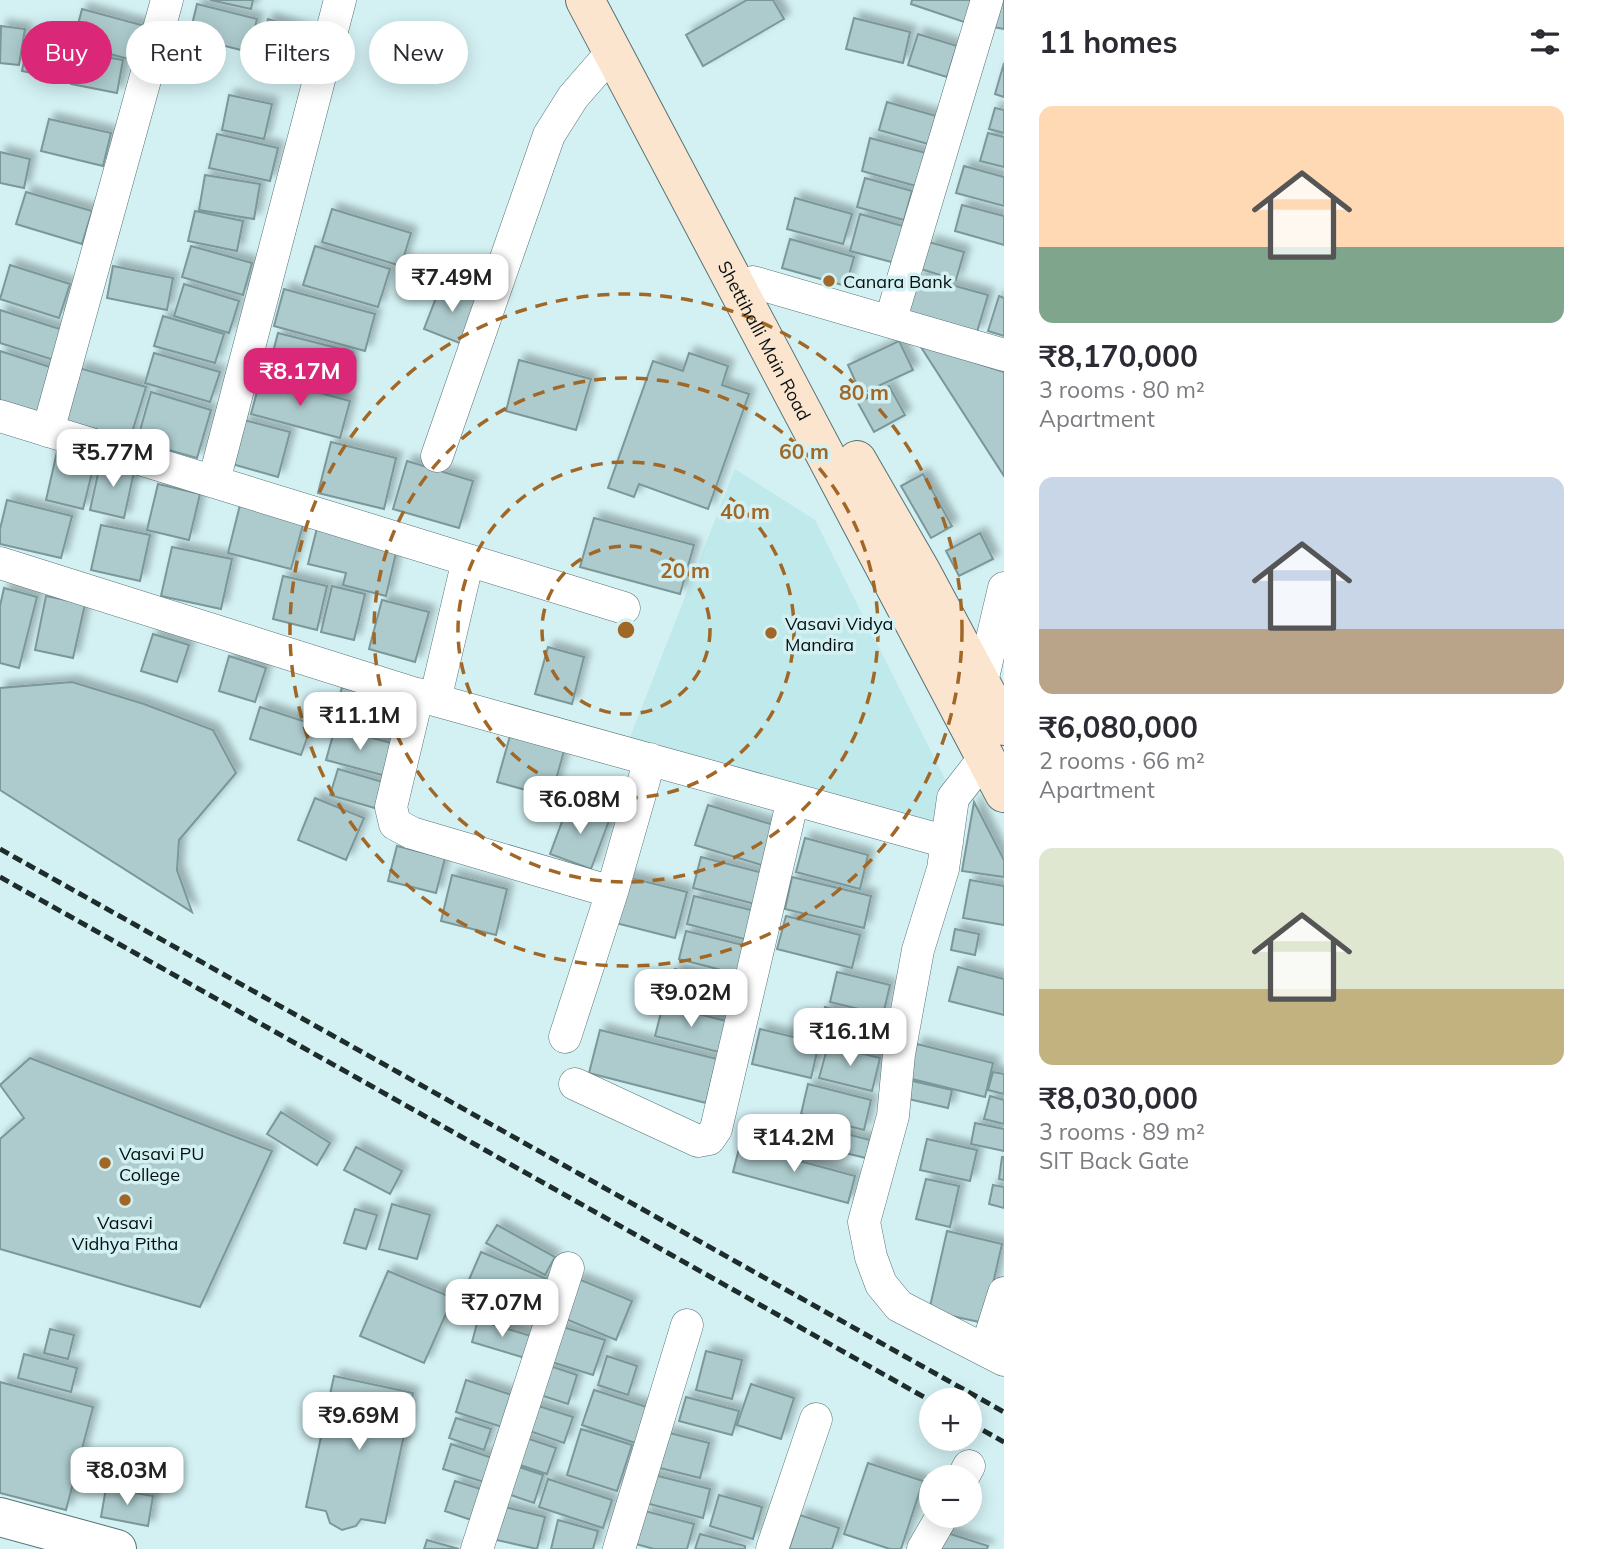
<!DOCTYPE html>
<html lang="en">
<head>
<meta charset="utf-8">
<style>
  :root { --surface:#fff; --page:#f2f2f3; --text:#2b2b33; --muted:#7c7c81; --accent:#db2777 }
  body { margin:0; font-family:Mulish,sans-serif; background:var(--page); color:var(--text); height:100vh; display:flex; flex-direction:column; font-size:26px; white-space:nowrap }
  * { box-sizing:border-box; margin:0 }
  p { font-size:23px; color:var(--muted) }
  .icon { flex:none; width:38px; height:38px; fill:none; stroke:currentColor; stroke-width:2; stroke-linecap:round; stroke-linejoin:round }
  .map { position:relative; flex:1; overflow:hidden }
  .panel { display:flex; flex-direction:column; background:var(--surface); width:595px }
  .panel>* { flex:none }
  .banner { position:absolute; left:21px; top:21px; width:665px; height:63px; display:flex; gap:14px }
  .tools { position:absolute; left:919px; top:1388px; display:grid; gap:14px }
  .tools a { display:grid; place-items:center; width:63px; height:63px; border-radius:50%; background:var(--surface); box-shadow:0 4px 18px #0003; font-size:35px }
  .price { position:absolute; translate:-50% -60px; padding:0 16px; border-radius:14px; background:#fff; color:#222; font-size:23px; line-height:46px; filter:drop-shadow(0 2px 4px #0008) }
  .price::after { content:''; position:absolute; left:50%; top:42px; width:21px; height:16px; margin-left:-10px; background:inherit; clip-path:polygon(0 0,100% 0,50% 100%) }
  .price.selected { background:var(--accent); color:#fff }
  ul { padding:0; list-style:none }
  li { display:grid; align-content:center; gap:14px; height:371px; padding:0 35px }
  li span { display:grid; place-items:center; height:217px; border-radius:14px; color:#555 }
  li>.icon { margin-inline-start:auto }
  span .icon { width:126px; height:126px; fill:#fffc; stroke-width:1 }
  li b { font-size:30px }
  h2 { display:flex; justify-content:space-between; align-items:center; height:84px; padding:0 35px; font-size:30px }
  .pill { padding:0 24px; border-radius:32px; background:var(--surface); box-shadow:0 4px 18px #0003; font-size:24px; line-height:63px }
  .pill.selected { background:var(--accent); color:#fff }
  main { display:flex; flex:1; min-height:0 }
  .map>svg:first-child { display:block }
</style>
</head>
<body>
<main>
<div class="map">
<svg width="1004" height="1549" viewBox="0 0 1004 1549">
  <defs>
    <filter id="shadow"><feDropShadow dx="6" dy="-6" stdDeviation="3.5" flood-color="#0004"/></filter>
  </defs>
  <rect width="100%" height="100%" fill="#d3f1f3"/>
  <path fill="#c0e9eb" d="M735,469l80,51 131,261 -15,43 -304,-79z"/>
  <path fill="#adcbcd" stroke="#7b9799" stroke-width="2" filter="url(#shadow)" d="M210,0h43l-2,9z
    M747,0h26l11,19 -81,47 -17,-31z
    M912,0h69l-8,25 -62,-21z
    M1000,0h4v29l-11,-2z
    M197,4l60,15 -8,33 -60,-15z
    M82,9l74,20 -9,35 -74,-20z
    M854,18l56,14 -7,31 -57,-14z
    M268,19l42,13 -11,37 -42,-12z
    M1,26l24,3 -6,36 -19,-2z
    M918,34l39,12 -10,31 -39,-12z
    M29,36l43,10 -7,34 -43,-9z
    M77,52l46,8 -6,33 -46,-9z
    M1004,63v34l-9,-3z
    M229,95l43,9 -8,35 -42,-9z
    M887,102l49,14 -8,28 -49,-14z
    M995,108l9,2v23l-15,-4z
    M49,119l62,14 -8,33 -62,-15z
    M988,133l16,4v30l-24,-6z
    M217,134l61,14 -8,33 -61,-13z
    M870,138l56,15 -10,33 -54,-15z
    M0,152l30,7 -6,29 -24,-5z
    M964,166l40,11v29l-48,-13z
    M205,175l55,9 -6,35 -55,-9z
    M865,178l47,13 -8,29 -47,-13z
    M26,192l66,19 -10,33 -66,-20z
    M795,198l57,16 -9,30 -56,-15z
    M962,205l42,11v29l-49,-14z
    M332,209l79,24 -10,33 -79,-24z
    M195,211l48,10 -6,30 -49,-10z
    M860,214l50,14 -11,36 -49,-13z
    M790,239l64,18 -8,29 -64,-18z
    M929,242l35,10 -8,28 -35,-11z
    M191,246l61,17 -9,32 -61,-18z
    M315,246l75,23 -12,38 -75,-22z
    M10,265l60,19 -11,34 -59,-19z
    M113,266l60,12 -6,32 -60,-12z
    M919,276l69,19 -11,37 -69,-19z
    M184,284l55,17 -10,32 -55,-17z
    M441,285l39,15 -18,44 -38,-15z
    M284,289l91,25 -10,37 -91,-25z
    M999,296l5,2v38l-16,-5z
    M0,310l66,21 -9,30 -57,-18z
    M163,316l61,18 -9,29 -61,-17z
    M278,333l75,19 -10,39 -75,-20z
    M899,341l14,29 -52,24 -13,-29z
    M919,344l85,28v104z
    M0,351l53,17 -15,48 -38,-12z
    M154,353l66,19 -10,30 -65,-19z
    M689,353l39,13 -6,19 27,9 -41,115 -69,-25 -5,13 -26,-9 45,-127 30,10z
    M519,360l72,19 -15,51 -70,-19z
    M79,368l67,19 -16,52 -67,-19z
    M261,377l89,24 -10,37 -89,-24z
    M889,386l16,29 -31,17 -16,-29z
    M151,392l60,18 -14,48 -60,-17z
    M244,420l46,12 -12,45 -46,-13z
    M331,442l65,16 -12,51 -66,-16z
    M57,452l38,8 -12,49 -37,-9z
    M101,460l34,7 -11,51 -34,-8z
    M407,461l66,20 -14,47 -66,-19z
    M923,474l29,52 -21,12 -30,-52z
    M158,484l42,10 -11,46 -42,-10z
    M7,500l65,16 -11,42 -61,-14v-15z
    M240,505l64,16 -13,48 -63,-16z
    M594,518l100,27 -14,49 -100,-27z
    M318,524l80,20 -12,52 -43,-11 3,-12 -38,-9z
    M101,525l49,10 -10,46 -49,-11z
    M980,533l13,26 -34,17 -13,-25z
    M172,547l60,12 -11,50 -60,-13z
    M283,576l44,10 -10,44 -44,-11z
    M332,586l33,8 -11,46 -33,-8z
    M4,588l33,9 -18,71 -19,-5v-57z
    M46,596l39,8 -12,54 -38,-8z
    M382,600l47,12 -14,50 -46,-13z
    M153,634l36,11 -12,37 -36,-11z
    M548,647l36,10 -12,47 -37,-10z
    M229,656l37,12 -11,34 -36,-11z
    M72,682l72,22 69,26 23,43 -57,67 -2,30 15,42 -192,-122v-102z
    M342,687l65,18 -9,31 -64,-17z
    M260,707l52,17 -11,31 -51,-16z
    M335,728l60,16 -9,32 -60,-16z
    M510,736l54,15 -13,46 -54,-15z
    M338,769l48,14 -8,26 -48,-14z
    M315,798l49,20 -18,42 -48,-20z
    M974,802l30,58v17l-42,-6z
    M569,803l41,15 -19,51 -41,-15z
    M708,805l69,21 -12,40 -70,-21z
    M805,838l63,17 -8,34 -64,-17z
    M397,846l48,12 -9,35 -48,-12z
    M701,857l62,16 -8,31 -62,-16z
    M452,875l55,14 -11,46 -55,-14z
    M619,875l68,17 -12,46 -67,-17z
    M792,877l79,19 -7,32 -79,-19z
    M970,880l34,6v39l-41,-7z
    M694,896l61,15 -7,29 -61,-16z
    M786,916l74,19 -8,33 -75,-19z
    M955,929l24,5 -4,21 -24,-5z
    M686,931l69,17 -7,29 -69,-18z
    M958,967l46,12v36l-55,-14z
    M675,969l60,15 -7,30 -61,-15z
    M837,972l53,13 -7,30 -53,-13z
    M663,1005l63,16 -7,31 -64,-16z
    M825,1007l59,16 -8,30 -59,-17z
    M760,1029l59,14 -8,35 -59,-14z
    M600,1030l117,29 -11,44 -117,-30z
    M917,1044l76,19 -8,34 -77,-19z
    M828,1045l52,13 -8,33 -53,-13z
    M30,1058l242,93 -72,156 -200,-58v-110l24,-21 -24,-33z
    M993,1072l11,2v20l-16,-4z
    M908,1080l44,10 -4,18 -44,-10z
    M808,1084l63,16 -7,30 -63,-16z
    M990,1096l14,4v24l-20,-5z
    M281,1112l49,31 -13,22 -50,-31z
    M975,1123l29,6v22l-33,-7z
    M808,1124l62,16 -4,18 -63,-15z
    M927,1139l50,11 -7,31 -50,-11z
    M740,1145l115,31 -7,27 -115,-31z
    M356,1147l46,24 -12,23 -46,-24z
    M1002,1157h2v23l-5,-1z
    M926,1179l33,7 -9,41 -34,-8z
    M993,1185l11,2v21l-15,-4z
    M392,1204l38,11 -13,44 -38,-10z
    M355,1209l22,6 -11,34 -22,-6z
    M497,1225l58,32 -10,18 -59,-32z
    M947,1231l55,13 -18,79 -55,-12z
    M481,1252l78,32 -19,44 -78,-32z
    M388,1271l65,27 -29,65 -64,-27z
    M576,1278l56,23 -16,39 -55,-23z
    M478,1320l53,16 -6,22 -53,-16z
    M550,1323l55,17 -12,35 -54,-17z
    M50,1329l24,6 -6,24 -24,-6z
    M706,1351l36,9 -10,39 -36,-9z
    M24,1354l53,14 -6,24 -53,-14z
    M607,1356l30,10 -9,29 -30,-10z
    M535,1361l42,14 -9,29 -43,-14z
    M334,1376l79,17 -28,130 -24,-4 -5,7 -14,4 -12,-7 -4,-12 -20,-4z
    M466,1380l46,15 -10,32 -46,-15z
    M0,1382l93,25 -27,103 -66,-17z
    M751,1384l43,14 -13,41 -44,-14z
    M594,1390l62,20 -12,36 -62,-21z
    M686,1397l53,14 -7,24 -53,-14z
    M529,1403l44,14 -9,26 -43,-15z
    M456,1418l35,11 -7,21 -35,-12z
    M581,1429l51,16 -15,46 -50,-16z
    M666,1432l43,11 -9,35 -44,-11z
    M517,1435l39,13 -9,26 -39,-13z
    M451,1444l44,15 -8,24 -44,-14z
    M868,1463l55,18 -22,68h-11l-46,-15z
    M513,1465l30,10 -9,28 -29,-10z
    M650,1474l60,15 -7,29 -61,-16z
    M548,1479l64,21 -9,28 -64,-21z
    M455,1481l41,13 -10,31 -41,-14z
    M106,1488l47,8 -5,30 -47,-9z
    M719,1495l43,12 -9,32 -43,-13z
    M501,1506l44,11 -8,32 -45,-10z
    M645,1511l49,13 -7,25h-33l-18,-5z
    M800,1515l39,13 -7,21h-43z
    M558,1520l40,11 -5,18h-42z
    M938,1530l50,16 -1,3h-55z
    M700,1534l45,12v3h-50z
    M427,1540l32,9h-35z"/>
  <g fill="none" stroke-linecap="round" stroke-linejoin="round">
    <defs>
      <path id="minor" d="M753,282l251,73
        M890,322l97,-322
        M0,416l624,192
        M48,431l119,-431
        M437,456l112,-321 24,-38 40,-46
        M214,481l126,-481
        M0,563l435,137 512,142
        M973,692l8,-6 23,-98
        M418,694l-27,113 4,17 17,9 200,59
        M435,700l33,-140
        M985,757l-32,41 -10,71 -25,81 -19,104 -6,62 -29,106 7,35 10,27 18,22 105,54
        M565,1037l47,-145 38,-133
        M575,1084l123,57 11,-2 7,-10 77,-330
        M986,1350l18,-57
        M963,1477l6,-11
        M477,1549l91,-281
        M619,1549l68,-224
        M772,1549l44,-130
        M923,1549l19,-33"/>
      <path id="tertiary" d="M0,1517l117,32"/>
      <g id="secondary">
        <path id="s1" d="M585,0l419,793"/>
        <path d="M857,460l64,111 83,155"/>
      </g>
    </defs>
    <use href="#minor" stroke="#567173" stroke-width="33"/>
    <use href="#tertiary" stroke="#567173" stroke-width="40"/>
    <use href="#secondary" stroke="#567173" stroke-width="40"/>
    <use href="#minor" stroke="#fff" stroke-width="32"/>
    <use href="#tertiary" stroke="#fff" stroke-width="38"/>
    <use href="#secondary" stroke="#fce5ce" stroke-width="38"/>
    <path stroke="#1f2c2c" stroke-width="5" stroke-dasharray="10 5" stroke-linecap="butt" d="M0,849l1004,563
      M0,877l931,524
      M970,1423l34,19"/>
  </g>
  <g fill="none" stroke="#a16726" stroke-width="3.5" stroke-dasharray="12 9">
    <circle cx="626" cy="630" r="84"/>
    <circle cx="626" cy="630" r="168"/>
    <circle cx="626" cy="630" r="252"/>
    <circle cx="626" cy="630" r="336"/>
  </g>
  <g fill="#a16726" stroke="#d3f1f3" stroke-width="2.5">
    <circle cx="829" cy="281" r="7"/>
    <circle cx="771" cy="633" r="7"/>
    <circle cx="105" cy="1163" r="7"/>
    <circle cx="125" cy="1200" r="7"/>
  </g>
  <g text-anchor="middle" dominant-baseline="central" stroke-width="7" stroke-linejoin="round" paint-order="stroke">
    <g font-size="18" fill="#061010" stroke="#d3f1f3" text-anchor="start">
      <text x="843" y="281">Canara Bank</text>
      <text x="785" y="623">Vasavi Vidya<tspan x="785" dy="21">Mandira</tspan></text>
      <text x="119" y="1153">Vasavi PU<tspan x="119" dy="21">College</tspan></text>
      <text x="125" y="1222" text-anchor="middle">Vasavi<tspan x="125" dy="21">Vidhya Pitha</tspan></text>
    </g>
    <g font-size="18" fill="#061010" stroke="#d3f1f3">
      <text stroke="none"><textPath href="#s1" startOffset="385">Shettihalli Main Road</textPath></text>
    </g>
  </g>
  <circle cx="626" cy="630" r="10" fill="#a16726" stroke="#d3f1f3" stroke-width="3.5"/>
  <g font-size="21" text-anchor="middle" font-weight="bold" fill="#a16726" stroke="#d3f1f3" stroke-width="7" stroke-linejoin="round" paint-order="stroke">
    <text x="864" y="400">80 m</text>
    <text x="804" y="459">60 m</text>
    <text x="745" y="519">40 m</text>
    <text x="685" y="578">20 m</text>
  </g>
</svg>
<div class="tools">
<a>+</a>
<a>−</a>
</div>
<b class="price" style="left:452px;top:314px">₹7.49M</b>
<b class="price selected" style="left:300px;top:408px">₹8.17M</b>
<b class="price" style="left:113px;top:489px">₹5.77M</b>
<b class="price" style="left:360px;top:752px">₹11.1M</b>
<b class="price" style="left:580px;top:836px">₹6.08M</b>
<b class="price" style="left:691px;top:1029px">₹9.02M</b>
<b class="price" style="left:850px;top:1068px">₹16.1M</b>
<b class="price" style="left:794px;top:1174px">₹14.2M</b>
<b class="price" style="left:502px;top:1339px">₹7.07M</b>
<b class="price" style="left:359px;top:1452px">₹9.69M</b>
<b class="price" style="left:127px;top:1507px">₹8.03M</b>
<div class="banner">
<a class="pill selected">Buy</a>
<a class="pill">Rent</a>
<a class="pill">Filters</a>
<a class="pill">New</a>
</div>
</div>
<section class="panel">
<h2>11 homes<svg class="icon" aria-label="filters" viewBox="0 0 24 24"><path d="M4 7h16M4 17h16"/><circle cx="9" cy="7" r="2"/><circle cx="15" cy="17" r="2"/></svg></h2>
<ul>
<li><span style="background:linear-gradient(#ffd9b3 65%,#7fa58c 0)"><svg class="icon" aria-label="home" viewBox="0 0 24 24"><path d="M3 11l9-7 9 7M6 9v11h12V9"/></svg></span><div><b>₹8,170,000</b><p>3 rooms · 80 m²</p><p>Apartment</p></div></li>
<li><span style="background:linear-gradient(#c9d6e8 70%,#b9a48a 0)"><svg class="icon" aria-label="home" viewBox="0 0 24 24"><path d="M3 11l9-7 9 7M6 9v11h12V9"/></svg></span><div><b>₹6,080,000</b><p>2 rooms · 66 m²</p><p>Apartment</p></div></li>
<li><span style="background:linear-gradient(#dfe7d0 65%,#c2b280 0)"><svg class="icon" aria-label="home" viewBox="0 0 24 24"><path d="M3 11l9-7 9 7M6 9v11h12V9"/></svg></span><div><b>₹8,030,000</b><p>3 rooms · 89 m²</p><p>SIT Back Gate</p></div></li>
</ul>
</section>
</main>
</body>
</html>
